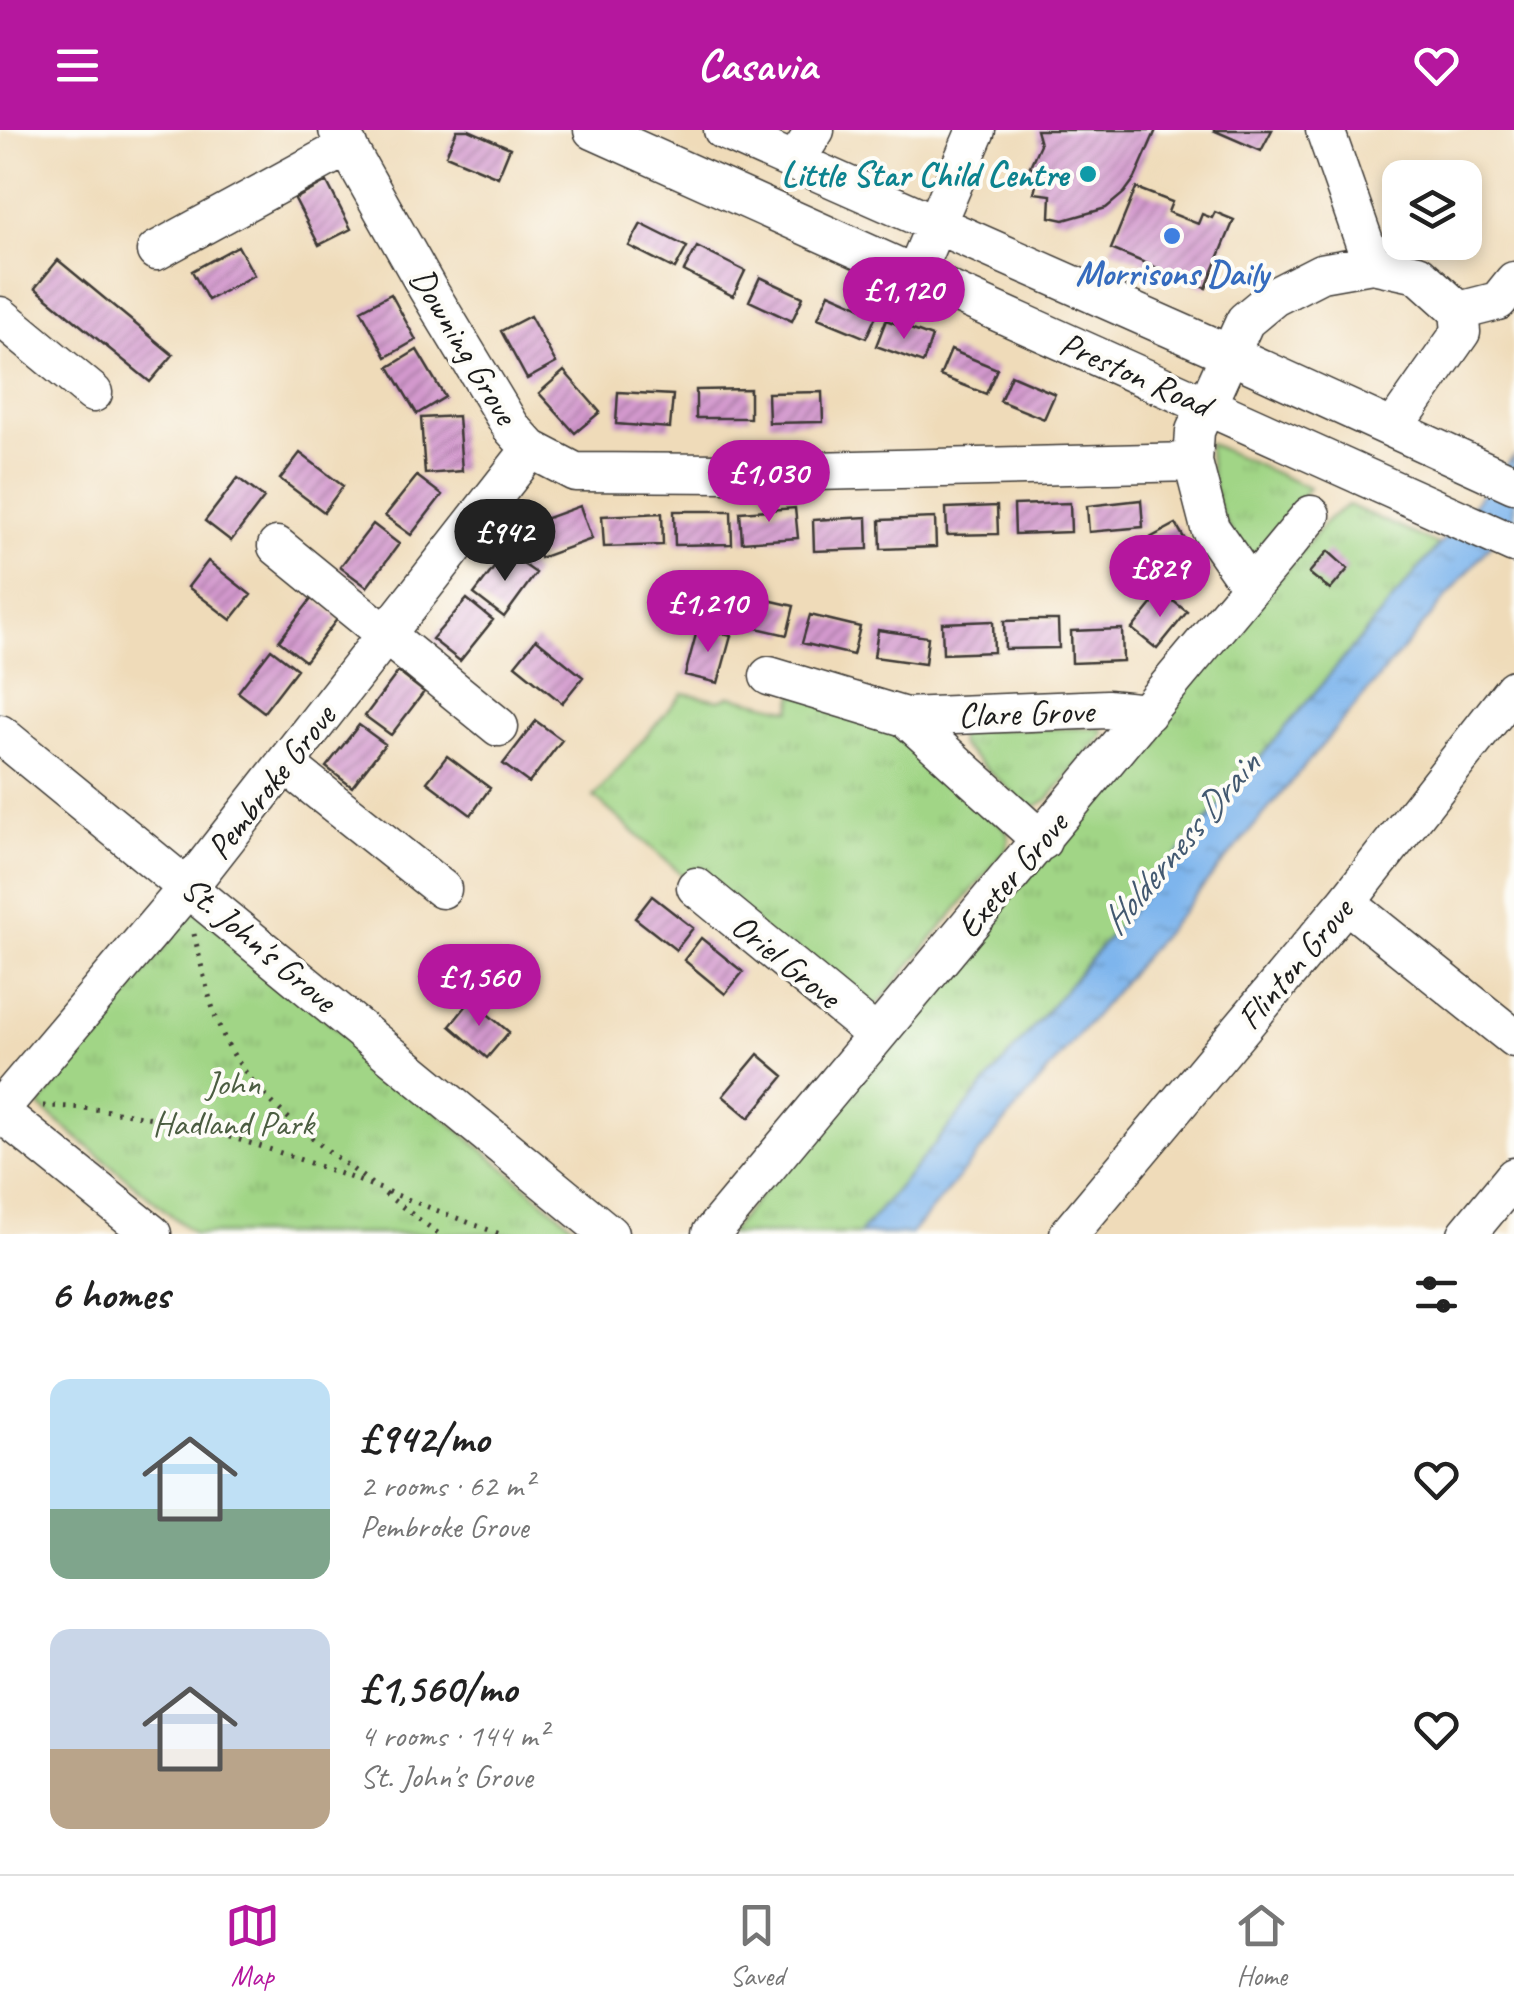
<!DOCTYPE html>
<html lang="en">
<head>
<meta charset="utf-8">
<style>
  :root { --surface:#fff; --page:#f2f2f2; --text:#222; --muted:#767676; --line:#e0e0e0; --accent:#b5179e }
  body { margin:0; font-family:Caveat,sans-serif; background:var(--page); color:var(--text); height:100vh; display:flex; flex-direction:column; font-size:38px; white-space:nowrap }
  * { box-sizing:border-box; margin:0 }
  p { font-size:32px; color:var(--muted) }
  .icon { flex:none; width:55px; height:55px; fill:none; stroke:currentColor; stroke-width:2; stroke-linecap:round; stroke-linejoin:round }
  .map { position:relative; height:1104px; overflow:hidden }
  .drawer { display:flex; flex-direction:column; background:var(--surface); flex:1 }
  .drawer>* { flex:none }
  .fabs { position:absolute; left:1382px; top:30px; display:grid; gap:20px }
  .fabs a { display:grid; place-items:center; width:100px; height:100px; border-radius:20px; background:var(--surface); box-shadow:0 5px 15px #0003; font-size:50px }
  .price { position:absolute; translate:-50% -85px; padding:0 22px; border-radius:35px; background:var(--accent); color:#fff; font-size:32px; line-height:65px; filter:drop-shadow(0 2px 5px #0008) }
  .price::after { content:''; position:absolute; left:50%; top:60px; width:30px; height:22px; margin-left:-15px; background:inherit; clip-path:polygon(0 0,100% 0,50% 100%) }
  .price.current { background:#222; color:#fff }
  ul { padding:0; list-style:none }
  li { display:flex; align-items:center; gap:30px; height:250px; padding:0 50px }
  li span { display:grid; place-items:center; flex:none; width:280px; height:200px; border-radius:20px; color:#555 }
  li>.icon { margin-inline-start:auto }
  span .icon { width:120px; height:120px; fill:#fffc; stroke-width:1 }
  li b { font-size:42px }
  h2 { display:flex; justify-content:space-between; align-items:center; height:120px; padding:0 50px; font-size:42px }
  header { display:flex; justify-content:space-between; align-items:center; height:130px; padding:0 50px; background:var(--accent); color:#fff; font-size:45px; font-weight:800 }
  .tab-bar { display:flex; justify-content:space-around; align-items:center; height:140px; border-top:2px solid var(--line); background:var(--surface); font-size:28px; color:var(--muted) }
  .tab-bar a { display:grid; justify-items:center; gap:5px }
  .tab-bar .current { color:var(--accent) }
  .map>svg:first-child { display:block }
</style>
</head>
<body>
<header><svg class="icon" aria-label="menu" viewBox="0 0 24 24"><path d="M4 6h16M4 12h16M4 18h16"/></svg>Casavia<svg class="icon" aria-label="heart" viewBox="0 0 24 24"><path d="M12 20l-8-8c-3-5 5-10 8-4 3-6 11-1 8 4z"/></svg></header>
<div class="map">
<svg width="1514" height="1104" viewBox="0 0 1514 1104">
  <defs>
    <pattern id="grass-tufts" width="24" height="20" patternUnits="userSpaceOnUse" patternTransform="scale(2.5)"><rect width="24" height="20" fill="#a1d586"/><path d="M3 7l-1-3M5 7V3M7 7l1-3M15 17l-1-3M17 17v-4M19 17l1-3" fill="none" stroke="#8ab673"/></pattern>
    <pattern id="water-ripples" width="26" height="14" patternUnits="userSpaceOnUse" patternTransform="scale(2.5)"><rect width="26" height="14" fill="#7eb5ed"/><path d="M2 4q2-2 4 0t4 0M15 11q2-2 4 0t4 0" fill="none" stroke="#6c9bcb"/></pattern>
    <pattern id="building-hatch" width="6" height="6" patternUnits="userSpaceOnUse" patternTransform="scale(2.5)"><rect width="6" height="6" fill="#d399cd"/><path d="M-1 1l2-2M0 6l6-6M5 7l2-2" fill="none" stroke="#aa7ca6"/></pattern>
  </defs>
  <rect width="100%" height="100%" fill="#fdfcf7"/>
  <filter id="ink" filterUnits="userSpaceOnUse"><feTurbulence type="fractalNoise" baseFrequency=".01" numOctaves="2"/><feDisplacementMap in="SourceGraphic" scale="20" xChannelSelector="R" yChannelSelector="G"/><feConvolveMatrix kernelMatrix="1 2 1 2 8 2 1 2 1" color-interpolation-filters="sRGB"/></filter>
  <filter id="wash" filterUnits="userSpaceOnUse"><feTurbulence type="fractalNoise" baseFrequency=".0048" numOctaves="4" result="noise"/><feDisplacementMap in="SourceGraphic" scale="40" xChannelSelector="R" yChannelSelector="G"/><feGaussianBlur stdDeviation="2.25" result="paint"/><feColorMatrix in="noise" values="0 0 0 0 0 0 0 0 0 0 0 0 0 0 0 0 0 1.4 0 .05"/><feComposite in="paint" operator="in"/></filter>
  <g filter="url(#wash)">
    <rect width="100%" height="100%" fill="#efdbb9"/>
    <path fill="url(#grass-tufts)" stroke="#5e7851" stroke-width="2.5" d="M1208,313l101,45 -60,73c-31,-47 -36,-63 -41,-118z
      M1348,375l91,40 -580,689h-131l601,-716z
      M683,563l36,7 12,-4 60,14 3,-17 86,26 126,110 3,10 -3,11 -144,173 -166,-136 -102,-90z
      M1102,598l1,7 -55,64 -10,6 -11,1 -67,-61 -2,-11 8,-5z
      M195,779l388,325h-389l-155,-128z"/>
    <path fill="url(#water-ripples)" stroke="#4d6884" stroke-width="2.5" d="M1514,326v61l-603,717h-52z"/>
    <g id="blocks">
      <path fill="url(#building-hatch)" d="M457,0h12l41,18 -12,29 -52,-22z
        M1036,0h120l-21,48 -11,15 -18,15 -42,12 -14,-3 1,-22 -17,-2 6,-23 -10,-4 10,-22z
        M1213,0h59l-11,21z
        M327,52l24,47 -32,16 -24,-46z
        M1136,58l36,14 -4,10 30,12 4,-10 10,4 3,-6 19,8 -28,68 -95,-39z
        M641,94l46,23 -12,22 -46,-23z
        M238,116l16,29 -46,25 -16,-29z
        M697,117l48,24 -12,25 -49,-25z
        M58,130l115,95 -23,27 -115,-94z
        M760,147l43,20 -11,24 -43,-20z
        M829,163l48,21 -11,24 -48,-20z
        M391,164l25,46 -30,17 -25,-47z
        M530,186l26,47 -29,16 -26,-48z
        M886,190l46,17 -9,26 -47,-17z
        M417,220l28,47 -28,17 -28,-47z
        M951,220l46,19 -11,25 -46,-18z
        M564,241l36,41 -25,21 -36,-40z
        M1011,245l44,19 -11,25 -44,-18z
        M750,259v29h-54v-28z
        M618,262l55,3 -3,33 -54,-4z
        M822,262l1,30 -54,1 -1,-30z
        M458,286l4,55 -37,3 -4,-56z
        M300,323l43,33 -19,26 -44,-33z
        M417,346l25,19 -31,40 -26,-19z
        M238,348l26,20 -33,43 -26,-20z
        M1141,370l2,27 -54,5 -2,-26z
        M1070,373l1,29 -56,2 -1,-29z
        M580,376l12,33 -52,19 -12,-33z
        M997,376l1,28 -51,1 -1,-27z
        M795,378l3,30 -56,4 -2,-30z
        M674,381h57l1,33 -57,1z
        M662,383l1,32 -59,2 -2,-31z
        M867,387l1,32 -54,2 -1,-31z
        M935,388l1,29 -55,2 -1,-29z
        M373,394l26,20 -32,43 -27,-20z
        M1176,394l26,45 -27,15 -25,-46z
        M1328,421l20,18 -18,21 -21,-17z
        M506,422l30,21 -32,44 -30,-23z
        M208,431l43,34 -20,25 -43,-33z
        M1162,462l25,20 -30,37 -25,-20z
        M746,465l48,11 -7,29 -48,-11z
        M312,468l26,20 -33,43 -26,-20z
        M467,469l26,21 -33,41 -28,-22z
        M810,485l50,12 -7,28 -51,-12z
        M1033,490h25l1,28 -54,1 -1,-28z
        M993,491l1,31 -51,2 -1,-31z
        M698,497l33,9 -13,47 -33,-8z
        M1122,499l1,32 -51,2 -1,-32z
        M878,500l50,7 -3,27 -51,-7z
        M536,509l47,38 -21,26 -47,-38z
        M271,519l26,20 -33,43 -26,-20z
        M398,542l26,20 -33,43 -26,-19z
        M536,591l26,19 -33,43 -26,-19z
        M359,595l26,19 -33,43 -26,-20z
        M447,626l43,32 -19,27 -44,-33z
        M652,766l41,32 -17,22 -41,-32z
        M701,808l42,34 -18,22 -41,-34z
        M471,870l38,32 -22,26 -37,-32z
        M758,924l26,22 -35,42 -26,-22z"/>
    </g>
  </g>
  <g filter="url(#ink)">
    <use href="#blocks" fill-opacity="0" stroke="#3c3934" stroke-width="2.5"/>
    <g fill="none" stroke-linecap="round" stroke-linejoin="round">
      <defs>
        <path id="minor" d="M338,0l89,158 84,139 20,22 44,23 152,1 466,-11
          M593,0l921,414
          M723,0l506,224 285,130
          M1325,0l47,134 46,10 41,37
          M795,32l20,-32
          M156,121l192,-105
          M914,146l62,-146
          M0,186l93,77
          M1393,299l68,-97 -2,-21 39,-10 16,-20
          M277,416l222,181
          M1251,457l-41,-59 -17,-66 2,-31 50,-110 29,-24 47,-24 51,-9
          M769,546l136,41 202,-8 40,4
          M905,587l137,124
          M0,604l609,500
          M285,634l157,125
          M696,757l180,148
          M1346,773l168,135
          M0,979l189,-223 342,-437
          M0,982l152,122
          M711,1104l600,-719
          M1069,1104l277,-331 168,-214
          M1467,1104l47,-57"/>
      </defs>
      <use href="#minor" stroke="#3c3934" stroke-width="41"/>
      <path stroke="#3c3934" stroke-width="5" stroke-dasharray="2.5 8" stroke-linecap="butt" d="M194,804c9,37 16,77 34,111 33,60 92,99 144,139
        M43,976c155,2 313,76 457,128
        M385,1064l54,40"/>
      <use href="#minor" stroke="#fff" stroke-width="38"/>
    </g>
  </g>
  <circle fill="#0f9aa8" stroke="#fdfcf7" stroke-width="4" cx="1088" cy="44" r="10"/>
  <circle fill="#3f7fe0" stroke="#fdfcf7" stroke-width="4" cx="1172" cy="106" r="10"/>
  <g text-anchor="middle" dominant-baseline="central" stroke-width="8" stroke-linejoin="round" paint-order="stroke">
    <g font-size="35" font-weight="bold" fill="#0d838f" stroke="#fdfcf7" text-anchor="end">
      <text x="1068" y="44">Little Star Child Centre</text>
    </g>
    <g font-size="35" font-weight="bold" fill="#366cbe" stroke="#fdfcf7">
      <text x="1172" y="143">Morrisons Daily</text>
    </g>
    <g font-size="35" fill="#1c1c1c" stroke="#fdfcf7">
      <text transform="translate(464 216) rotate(59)">Downing Grove</text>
      <text transform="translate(1135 244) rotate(24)">Preston Road</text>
      <text transform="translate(1026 583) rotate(-2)">Clare Grove</text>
      <text transform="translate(271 652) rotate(-52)">Pembroke Grove</text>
      <text transform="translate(1012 745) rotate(-50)">Exeter Grove</text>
      <text transform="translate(259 814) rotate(40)">St. John's Grove</text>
      <text transform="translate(786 831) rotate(39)">Oriel Grove</text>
      <text transform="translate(1295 834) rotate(-50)">Flinton Grove</text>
    </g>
    <g font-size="35" fill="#4b5d41" stroke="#fdfcf7">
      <text x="233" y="953">John<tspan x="233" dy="40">Hadland Park</tspan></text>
    </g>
    <g font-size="38" font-style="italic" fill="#435970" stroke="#fdfcf7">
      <text transform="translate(1180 713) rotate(-50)">Holderness Drain</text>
    </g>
  </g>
</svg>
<div class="fabs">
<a><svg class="icon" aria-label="layers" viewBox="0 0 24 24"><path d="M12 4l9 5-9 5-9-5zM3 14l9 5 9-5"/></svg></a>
</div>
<b class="price" style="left:904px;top:212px">£1,120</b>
<b class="price" style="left:769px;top:395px">£1,030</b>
<b class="price current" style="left:505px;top:454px">£942</b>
<b class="price" style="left:1160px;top:490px">£829</b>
<b class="price" style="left:708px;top:525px">£1,210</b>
<b class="price" style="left:479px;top:899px">£1,560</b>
</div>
<section class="drawer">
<h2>6 homes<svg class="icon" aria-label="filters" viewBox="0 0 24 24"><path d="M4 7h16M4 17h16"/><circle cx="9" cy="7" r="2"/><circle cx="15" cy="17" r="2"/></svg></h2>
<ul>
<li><span style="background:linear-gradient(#bfe0f5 65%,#7fa58c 0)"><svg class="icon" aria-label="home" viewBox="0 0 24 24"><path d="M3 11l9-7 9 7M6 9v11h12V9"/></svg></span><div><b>£942/mo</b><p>2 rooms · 62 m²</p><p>Pembroke Grove</p></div><svg class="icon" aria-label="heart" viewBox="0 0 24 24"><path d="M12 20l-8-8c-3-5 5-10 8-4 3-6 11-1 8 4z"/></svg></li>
<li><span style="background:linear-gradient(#c9d6e8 60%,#b9a48a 0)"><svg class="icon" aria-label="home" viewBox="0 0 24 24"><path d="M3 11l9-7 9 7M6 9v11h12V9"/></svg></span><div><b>£1,560/mo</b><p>4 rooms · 144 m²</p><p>St. John's Grove</p></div><svg class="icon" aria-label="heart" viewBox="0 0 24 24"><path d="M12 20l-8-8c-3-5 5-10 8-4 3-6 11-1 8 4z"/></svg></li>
</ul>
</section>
<nav class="tab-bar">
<a class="current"><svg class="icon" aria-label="map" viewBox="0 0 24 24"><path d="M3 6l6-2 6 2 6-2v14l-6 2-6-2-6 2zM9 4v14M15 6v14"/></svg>Map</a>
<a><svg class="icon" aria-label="saved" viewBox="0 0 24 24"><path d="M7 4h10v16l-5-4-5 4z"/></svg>Saved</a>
<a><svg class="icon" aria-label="home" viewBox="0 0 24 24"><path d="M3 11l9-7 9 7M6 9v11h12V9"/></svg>Home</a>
</nav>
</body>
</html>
